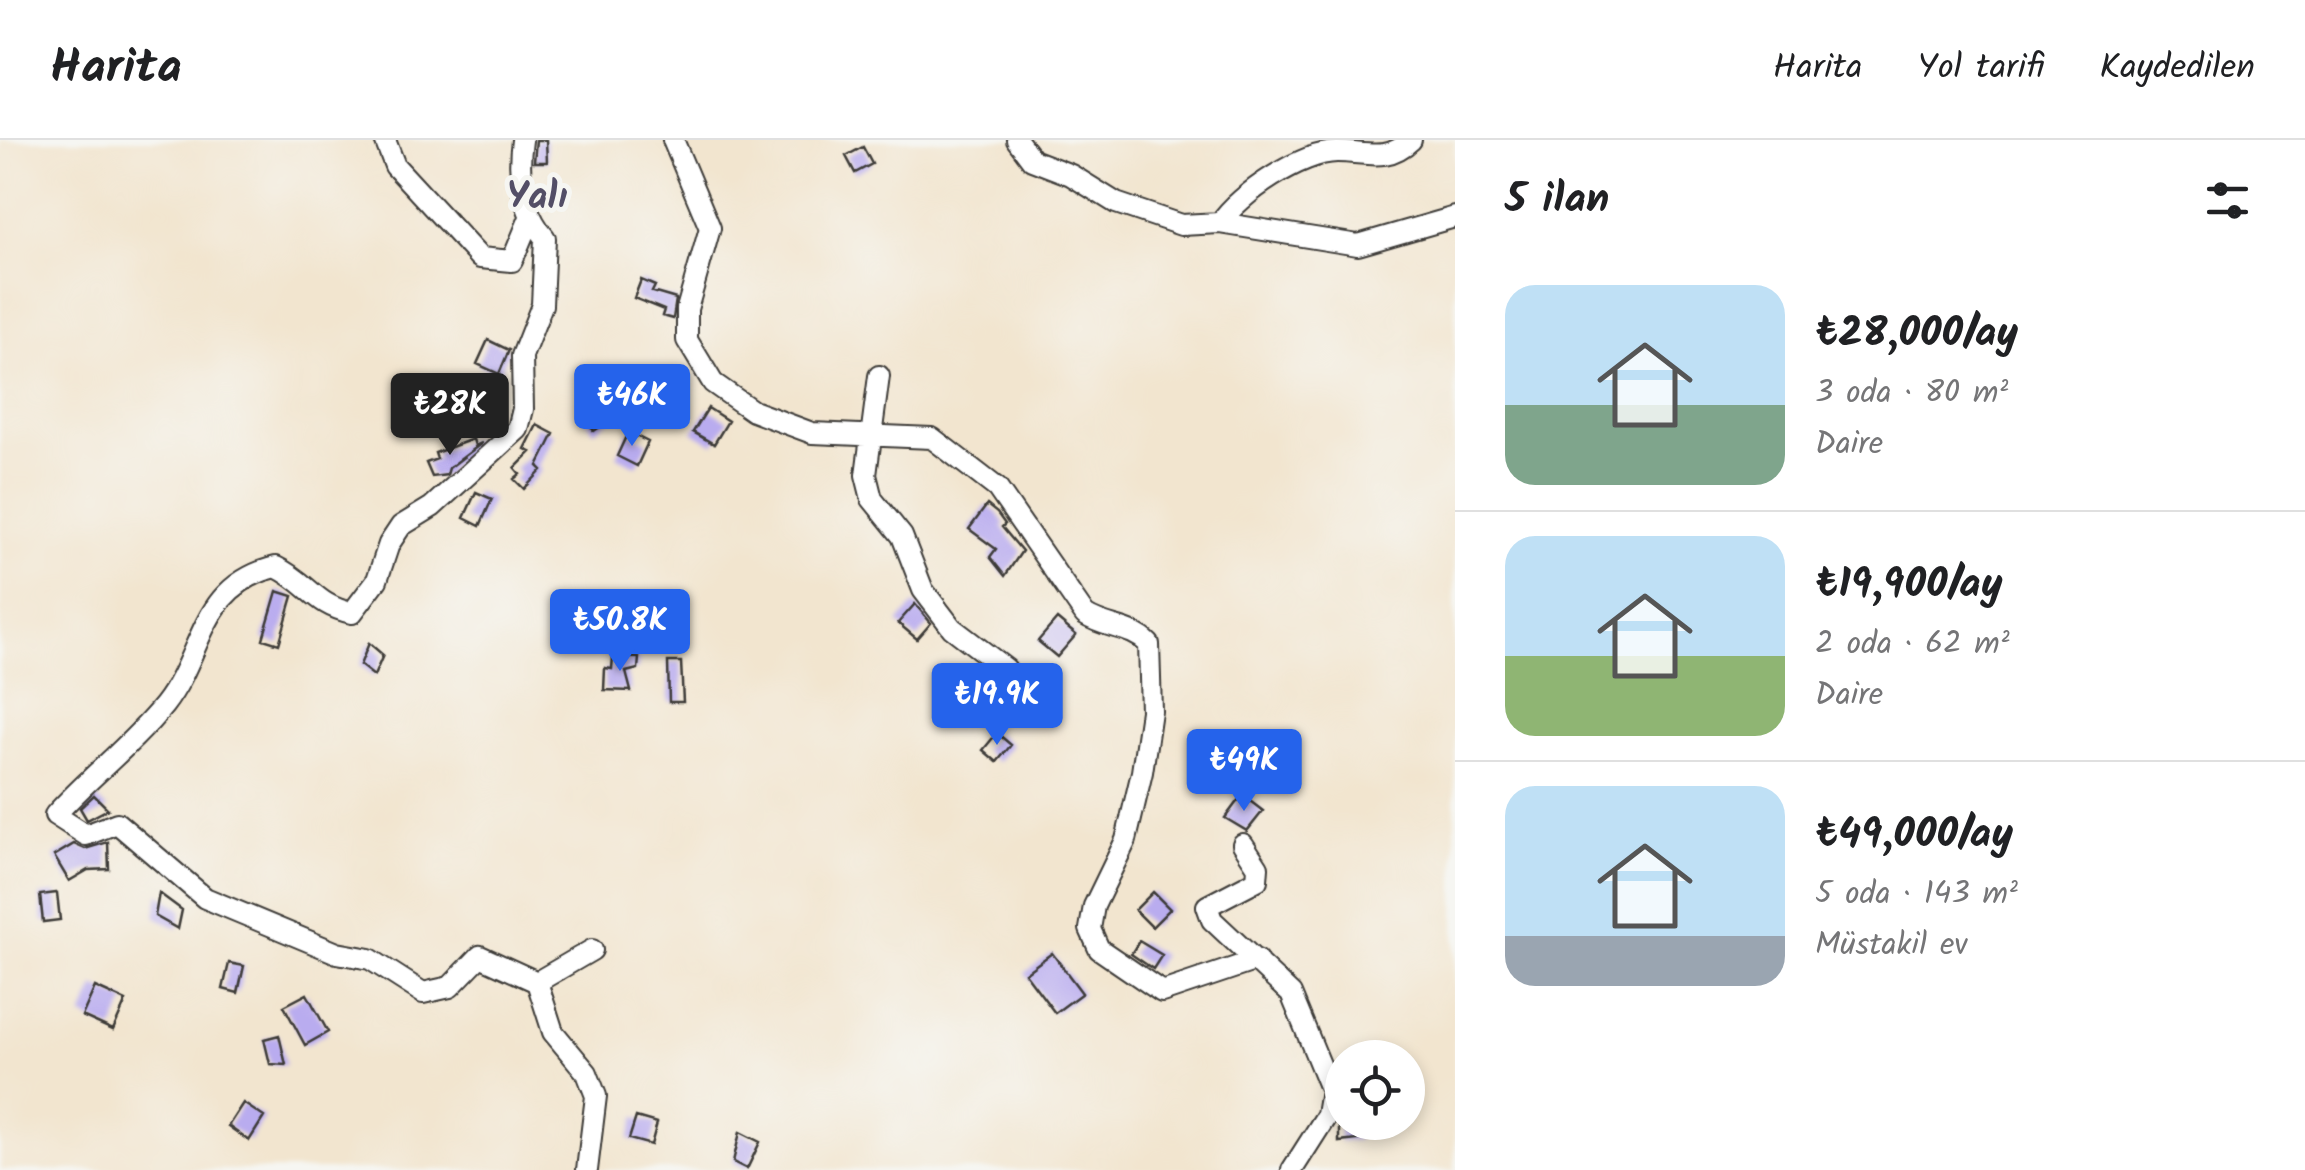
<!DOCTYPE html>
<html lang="tr">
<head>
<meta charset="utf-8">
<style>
  :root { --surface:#fff; --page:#f6f6f6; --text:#202124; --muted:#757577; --line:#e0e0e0; --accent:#2563eb }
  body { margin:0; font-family:Kalam,sans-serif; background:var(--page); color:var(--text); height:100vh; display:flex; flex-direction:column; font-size:38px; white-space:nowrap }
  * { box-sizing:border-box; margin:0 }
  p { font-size:32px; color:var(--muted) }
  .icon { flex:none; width:55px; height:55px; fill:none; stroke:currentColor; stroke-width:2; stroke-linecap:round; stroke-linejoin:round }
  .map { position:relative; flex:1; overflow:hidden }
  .details { display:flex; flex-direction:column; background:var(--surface); width:850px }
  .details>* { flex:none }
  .tools { position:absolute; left:1325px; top:900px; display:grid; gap:20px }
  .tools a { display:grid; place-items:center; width:100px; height:100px; border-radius:50%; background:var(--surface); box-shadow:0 5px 15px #0003; font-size:50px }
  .price { position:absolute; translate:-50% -85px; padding:0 22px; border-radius:10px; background:var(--accent); color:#fff; font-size:32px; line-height:65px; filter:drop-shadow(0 2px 5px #0008) }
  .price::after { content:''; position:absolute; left:50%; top:60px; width:30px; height:22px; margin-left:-15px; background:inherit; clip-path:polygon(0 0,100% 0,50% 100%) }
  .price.active { background:#222; color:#fff }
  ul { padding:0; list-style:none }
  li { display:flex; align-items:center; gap:30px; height:250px; padding:0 50px }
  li+li { border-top:2px solid var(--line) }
  li span { display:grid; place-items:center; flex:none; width:280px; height:200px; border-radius:30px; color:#555 }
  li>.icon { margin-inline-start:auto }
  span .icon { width:120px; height:120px; fill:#fffc; stroke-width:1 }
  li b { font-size:42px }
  h2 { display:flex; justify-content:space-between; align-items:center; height:120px; padding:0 50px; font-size:42px }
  header { display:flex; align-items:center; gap:60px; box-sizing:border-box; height:140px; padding:0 50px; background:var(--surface); border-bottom:2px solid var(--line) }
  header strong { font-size:48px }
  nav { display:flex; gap:55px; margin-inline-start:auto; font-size:35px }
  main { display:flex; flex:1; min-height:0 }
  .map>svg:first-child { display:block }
</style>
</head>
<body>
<header>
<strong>Harita</strong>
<nav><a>Harita</a><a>Yol tarifi</a><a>Kaydedilen</a></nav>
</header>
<main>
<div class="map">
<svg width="1455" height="1030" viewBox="0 0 1455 1030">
  <rect width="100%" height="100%" fill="#f6f6f2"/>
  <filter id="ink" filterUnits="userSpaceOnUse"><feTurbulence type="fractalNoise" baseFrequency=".01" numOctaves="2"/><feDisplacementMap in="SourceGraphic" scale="20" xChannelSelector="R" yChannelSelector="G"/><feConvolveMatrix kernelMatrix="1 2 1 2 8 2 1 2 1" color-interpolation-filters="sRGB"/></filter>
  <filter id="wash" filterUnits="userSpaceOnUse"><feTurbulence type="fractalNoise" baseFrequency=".0048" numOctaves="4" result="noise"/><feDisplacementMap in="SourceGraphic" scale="40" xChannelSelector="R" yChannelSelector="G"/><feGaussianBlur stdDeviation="2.25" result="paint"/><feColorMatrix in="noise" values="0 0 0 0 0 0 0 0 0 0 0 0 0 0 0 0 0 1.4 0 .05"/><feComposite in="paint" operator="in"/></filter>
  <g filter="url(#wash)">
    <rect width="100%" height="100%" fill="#f2e5cf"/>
    <g id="blocks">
      <path fill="#b9acef" d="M536,0h10l1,22h-13z
        M863,7l9,17 -17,9 -9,-17z
        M641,140l14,6 -3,6 24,7 -3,20 -11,-3 2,-6 -30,-12z
        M488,200l21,10 -10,24 -22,-10z
        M601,257l13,20 -20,14 -7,-10 10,-7 -7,-9z
        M708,268l20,13 -14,23 -21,-12z
        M537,285l17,9 -16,32 4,4 -18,19 -10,-10 6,-5 -5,-6 16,-16 -6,-3z
        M628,292l20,10 -11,24 -20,-10z
        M473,299l2,7 7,-3 -33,25 -2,7 -15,2 -6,-14 11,-4 -2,-6z
        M476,352l16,7 -12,27 -16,-8z
        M987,365l10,8 8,11 -3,3 20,24 -17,25 -15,-19 6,-8 -27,-20z
        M277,451l16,5 -14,48 -16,-5z
        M915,464l16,19 -14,16 -19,-16z
        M1057,479l19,16 -19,22 -19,-16z
        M369,503l14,12 -9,21 -14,-11z
        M613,517l26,1 -1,11 -12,3 5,19 -27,-1 1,-22 7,1z
        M668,522h13l2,40h-14z
        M998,541l19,19 -19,20 -20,-19z
        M997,593l14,12 -14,17 -14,-12z
        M94,655l14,14 -21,11 -7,-12z
        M1242,655l21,16 -16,20 -22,-13z
        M108,702l1,27 -21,1 -19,11 -15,-25 20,-12 11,5z
        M1153,752l17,17 -18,18 -17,-17z
        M57,753l3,27 -17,2 -3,-27z
        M159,753l23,17 -4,19 -23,-13z
        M1139,801l23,14 -9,14 -22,-15z
        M1052,813l30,40 -27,20 -30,-40z
        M229,823l15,3 -6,27 -15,-4z
        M95,847l31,14 -13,29 -31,-14z
        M307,854l21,38 -23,13 -21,-39z
        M279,895l7,30 -16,-1 -6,-25z
        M243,963l21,14 -15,24 -21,-15z
        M636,977l21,6 -6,22 -22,-6z
        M1339,982h16l3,18 -19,2z
        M740,992l20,10 -13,27 -14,-7z"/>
    </g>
  </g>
  <g filter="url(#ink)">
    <use href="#blocks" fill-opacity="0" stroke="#3c3a37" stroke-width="2.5"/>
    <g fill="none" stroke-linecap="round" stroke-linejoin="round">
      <defs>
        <path id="minor" d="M385,0l10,26 85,92 32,3 17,-41
          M522,0c-5,35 0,71 23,98l-3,67 -20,51 1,53 -5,20 -86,78 -31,19 -12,18 -12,36 -25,33c-38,-8 -41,-29 -76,-46 -77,18 -72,87 -112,138 -33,41 -74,71 -109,110l31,20 31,-12 88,75 132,55 33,6 53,34 27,-6 30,-31 57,26 16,50 34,41 9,23 -9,74
          M673,0l37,88 -23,81v31l26,43 40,28 59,22 120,5 65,50 88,127c22,14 46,11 64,29l2,67 -9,61 -16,68 -32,66 -4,23 9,20 63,43 95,-32
          M1017,0l15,20 39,15 45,28 65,22 39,-2 138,22 97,-28
          M1220,83c19,-29 82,-71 117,-71 29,0 50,11 74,-12
          M879,236l-13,99 6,24 30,37 21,54 29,38 54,41
          M1243,704l15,23 -1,13 -50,26 5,14 79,74 40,97 -4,24 -35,55
          M537,842l55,-32"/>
      </defs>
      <use href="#minor" stroke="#3c3a37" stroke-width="24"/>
      <use href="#minor" stroke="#fff" stroke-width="20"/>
    </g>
  </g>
  <g text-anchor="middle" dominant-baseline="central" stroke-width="10" stroke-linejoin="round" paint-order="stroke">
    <g font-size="38" font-weight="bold" fill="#534e66" stroke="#f6f6f2">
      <text x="537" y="58">Yalı</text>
    </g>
  </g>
</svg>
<div class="tools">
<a><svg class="icon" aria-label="locate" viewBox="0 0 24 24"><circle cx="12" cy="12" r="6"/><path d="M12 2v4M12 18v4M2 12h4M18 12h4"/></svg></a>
</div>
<b class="price" style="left:632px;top:309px">₺46K</b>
<b class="price active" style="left:450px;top:318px">₺28K</b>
<b class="price" style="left:620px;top:534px">₺50.8K</b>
<b class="price" style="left:997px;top:608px">₺19.9K</b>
<b class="price" style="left:1244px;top:674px">₺49K</b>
</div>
<section class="details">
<h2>5 ilan<svg class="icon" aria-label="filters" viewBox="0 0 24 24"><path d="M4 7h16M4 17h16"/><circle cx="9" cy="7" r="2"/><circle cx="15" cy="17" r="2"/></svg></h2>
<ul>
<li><span style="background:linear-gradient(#bfe0f5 60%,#7fa58c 0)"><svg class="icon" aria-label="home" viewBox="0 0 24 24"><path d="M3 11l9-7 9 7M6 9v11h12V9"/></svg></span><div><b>₺28,000/ay</b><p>3 oda · 80 m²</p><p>Daire</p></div></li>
<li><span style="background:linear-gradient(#bfe0f5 60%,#8fb573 0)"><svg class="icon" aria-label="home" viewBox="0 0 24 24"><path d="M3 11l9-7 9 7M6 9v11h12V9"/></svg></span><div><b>₺19,900/ay</b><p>2 oda · 62 m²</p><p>Daire</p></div></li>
<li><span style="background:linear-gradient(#bfe0f5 75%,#9aa5b1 0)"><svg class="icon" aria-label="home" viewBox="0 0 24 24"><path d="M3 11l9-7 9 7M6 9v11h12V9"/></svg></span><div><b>₺49,000/ay</b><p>5 oda · 143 m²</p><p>Müstakil ev</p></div></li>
</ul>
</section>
</main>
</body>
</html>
